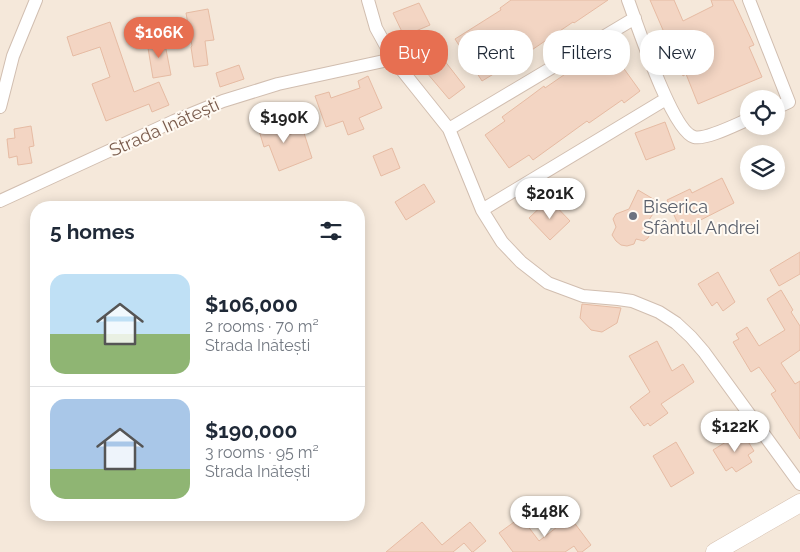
<!DOCTYPE html>
<html lang="en">
<head>
<meta charset="utf-8">
<style>
  :root { --surface:#fff; --page:#f2f2f3; --text:#1f2937; --muted:#747a83; --line:#e0e1e3; --accent:#e76f51 }
  body { margin:0; font-family:Raleway,sans-serif; background:var(--page); color:var(--text); height:100vh; display:flex; flex-direction:column; font-size:19px; white-space:nowrap }
  * { box-sizing:border-box; margin:0 }
  p { font-size:16px; color:var(--muted) }
  .icon { flex:none; width:28px; height:28px; fill:none; stroke:currentColor; stroke-width:2; stroke-linecap:round; stroke-linejoin:round }
  .map { position:relative; flex:1; overflow:hidden }
  .sheet { position:absolute; left:30px; top:201px; width:335px; height:320px; display:flex; flex-direction:column; background:var(--surface); border-radius:20px; box-shadow:0 2px 12px #0003 }
  .sheet>* { flex:none }
  .guide { position:absolute; left:380px; top:30px; width:345px; height:45px; display:flex; gap:10px }
  .fabs { position:absolute; left:740px; top:90px; display:grid; gap:10px }
  .fabs a { display:grid; place-items:center; width:45px; height:45px; border-radius:50%; background:var(--surface); box-shadow:0 2px 12px #0003; font-size:25px }
  .price { position:absolute; translate:-50% -42px; padding:0 11px; border-radius:18px; background:#fff; color:#222; font-size:16px; line-height:32px; filter:drop-shadow(0 1px 2px #0008) }
  .price::after { content:''; position:absolute; left:50%; top:30px; width:15px; height:11px; margin-left:-8px; background:inherit; clip-path:polygon(0 0,100% 0,50% 100%) }
  .price.current { background:var(--accent); color:#fff }
  ul { padding:0; list-style:none }
  li { display:flex; align-items:center; gap:15px; height:125px; padding:0 20px }
  li+li { border-top:1px solid var(--line) }
  li span { display:grid; place-items:center; flex:none; width:140px; height:100px; border-radius:15px; color:#555 }
  li>.icon { margin-inline-start:auto }
  span .icon { width:60px; height:60px; fill:#fffc; stroke-width:1 }
  li b { font-size:21px }
  h2 { display:flex; justify-content:space-between; align-items:center; height:60px; padding:0 20px; font-size:21px }
  .tag { padding:0 18px; border-radius:20px; background:var(--surface); box-shadow:0 2px 12px #0003; font-size:18px; line-height:45px }
  .tag.current { background:var(--accent); color:#fff }
  .map>svg:first-child { display:block }
</style>
</head>
<body>
<div class="map">
<svg width="800" height="552" viewBox="0 0 800 552">
  <rect width="100%" height="100%" fill="#fdf6ec"/>
  <path fill="#f5e8da" fill-rule="evenodd" d="M0,0h800v552h-800zM749,99h27v27h-27zM749,154h27v27h-27zM36,208h323v307h-323z"/>
  <path fill="#f3d5c3" stroke="#e6bba3" d="M511,0h97l-34,23 -1,-1 -53,36 -38,23 -27,-42 46,-29 -1,-2z
    M650,0h24l9,21 30,-15 -2,-6h22l21,45 -5,2 13,30 -64,27 -12,-30 -3,2z
    M419,3l11,22 -26,11 -11,-23z
    M208,9l6,31 -9,1 3,24 -14,2 -3,-20 1,-1 -6,-33z
    M110,22l24,70 25,-10 10,23 -17,7 -3,-8 -43,17 -14,-37 18,-7 -10,-30 -27,9 -6,-19z
    M164,39l7,36 -18,3 -6,-36z
    M609,48l31,43 -16,12 -2,-3 -33,23 -2,-2 -54,39 -4,-5 -20,13 -24,-33 20,-14 -3,-4 26,-19 16,-12 1,2 29,-20 2,3z
    M444,60l21,27 -16,12 -22,-26z
    M239,65l5,14 -24,8 -4,-14z
    M368,76l14,32 -23,10 5,11 -16,6 -5,-14 -17,6 -11,-31 14,-4 2,6 29,-10 -2,-7z
    M282,117l6,18 15,-5 9,28 -33,13 -10,-26 -5,2 -7,-23z
    M665,122l10,27 -29,11 -11,-27z
    M31,126l3,20 -5,1 3,16 -14,2 -1,-9 -8,2 -2,-19 8,-1 -1,-9z
    M392,148l8,20 -19,8 -8,-20z
    M722,178l12,25 -53,27 -14,-30 23,-11 2,4z
    M424,184l11,18 -29,18 -11,-18z
    M638,190l22,13 -13,20 4,4v5l-3,6 -4,3 -8,-2 -2,5 -7,2 -6,-1 -5,-4 -4,-6 4,-8 -3,-8 3,-5 13,-5z
    M549,199l21,22 -20,19 -21,-22z
    M800,252v22l-21,12 -9,-16z
    M718,272l17,30 -12,9 -6,-9 -5,4 -14,-22z
    M781,290l12,20 -2,2 9,14v24l-19,13 14,21 5,-3v58l-29,-45 5,-3 -17,-24 -8,5 -18,-30 6,-3 -3,-5 11,-7 12,19 26,-16 -18,-31z
    M582,304l39,4 -4,15 -15,9 -11,-2 -11,-12z
    M657,341l15,30 11,-7 11,18 -33,22 7,9 -18,13 -2,-3 -4,3 -14,-19 20,-15 -21,-36z
    M742,432l12,19 -6,4 4,7 -16,10 -4,-5 -6,4 -13,-21z
    M676,442l18,31 -23,14 -18,-31z
    M521,517l18,24 31,-24 21,28 -9,7h-4l-4,-6 -9,6h-52l-14,-19z
    M422,522l20,23 28,-23 16,19 -13,11h-1l-8,-9 -11,9h-67z"/>
  <g fill="none" stroke-linecap="round" stroke-linejoin="round">
    <defs>
      <path id="street" d="M368,0l8,28 17,31 56,70 33,81 20,32 19,20 27,21 35,13 35,3 14,2 27,11 17,11 15,14 13,15 96,132
        M628,0c9,24 44,131 66,137 12,3 43,-13 55,-18
        M749,0l40,102 -13,6
        M0,107l13,-51 23,-56
        M449,129l186,-111
        M0,201l174,-80 49,-20 55,-17 115,-25
        M482,210l184,-111"/>
      <path id="secondary" d="M715,552l85,-49"/>
    </defs>
    <use href="#street" stroke="#d1beb0" stroke-width="14"/>
    <use href="#secondary" stroke="#d6c0b0" stroke-width="19"/>
    <use href="#street" stroke="#fff" stroke-width="12"/>
    <use href="#secondary" stroke="#fff" stroke-width="18"/>
  </g>
  <circle fill="#6b7280" stroke="#fffaf3" stroke-width="2" cx="633" cy="216" r="5"/>
  <g text-anchor="middle" dominant-baseline="central" stroke-width="4" stroke-linejoin="round" paint-order="stroke">
    <g font-size="18" fill="#7a5c4d" stroke="#fffaf3">
      <text transform="translate(164 127) rotate(-24)">Strada Inătești</text>
    </g>
    <g font-size="18" fill="#5b616d" stroke="#fffaf3" text-anchor="start">
      <text x="643" y="206">Biserica<tspan x="643" dy="21">Sfântul Andrei</tspan></text>
    </g>
  </g>
</svg>
<div class="fabs">
<a><svg class="icon" aria-label="locate" viewBox="0 0 24 24"><circle cx="12" cy="12" r="6"/><path d="M12 2v4M12 18v4M2 12h4M18 12h4"/></svg></a>
<a><svg class="icon" aria-label="layers" viewBox="0 0 24 24"><path d="M12 4l9 5-9 5-9-5zM3 14l9 5 9-5"/></svg></a>
</div>
<b class="price current" style="left:159px;top:59px">$106K</b>
<b class="price" style="left:284px;top:144px">$190K</b>
<b class="price" style="left:550px;top:220px">$201K</b>
<b class="price" style="left:735px;top:453px">$122K</b>
<b class="price" style="left:545px;top:538px">$148K</b>
<div class="guide">
<a class="tag current">Buy</a>
<a class="tag">Rent</a>
<a class="tag">Filters</a>
<a class="tag">New</a>
</div>
<section class="sheet">
<h2>5 homes<svg class="icon" aria-label="filters" viewBox="0 0 24 24"><path d="M4 7h16M4 17h16"/><circle cx="9" cy="7" r="2"/><circle cx="15" cy="17" r="2"/></svg></h2>
<ul>
<li><span style="background:linear-gradient(#bfe0f5 60%,#8fb573 0)"><svg class="icon" aria-label="home" viewBox="0 0 24 24"><path d="M3 11l9-7 9 7M6 9v11h12V9"/></svg></span><div><b>$106,000</b><p>2 rooms · 70 m²</p><p>Strada Inătești</p></div></li>
<li><span style="background:linear-gradient(#a9c7e8 70%,#8fb573 0)"><svg class="icon" aria-label="home" viewBox="0 0 24 24"><path d="M3 11l9-7 9 7M6 9v11h12V9"/></svg></span><div><b>$190,000</b><p>3 rooms · 95 m²</p><p>Strada Inătești</p></div></li>
</ul>
</section>
</div>
</body>
</html>
